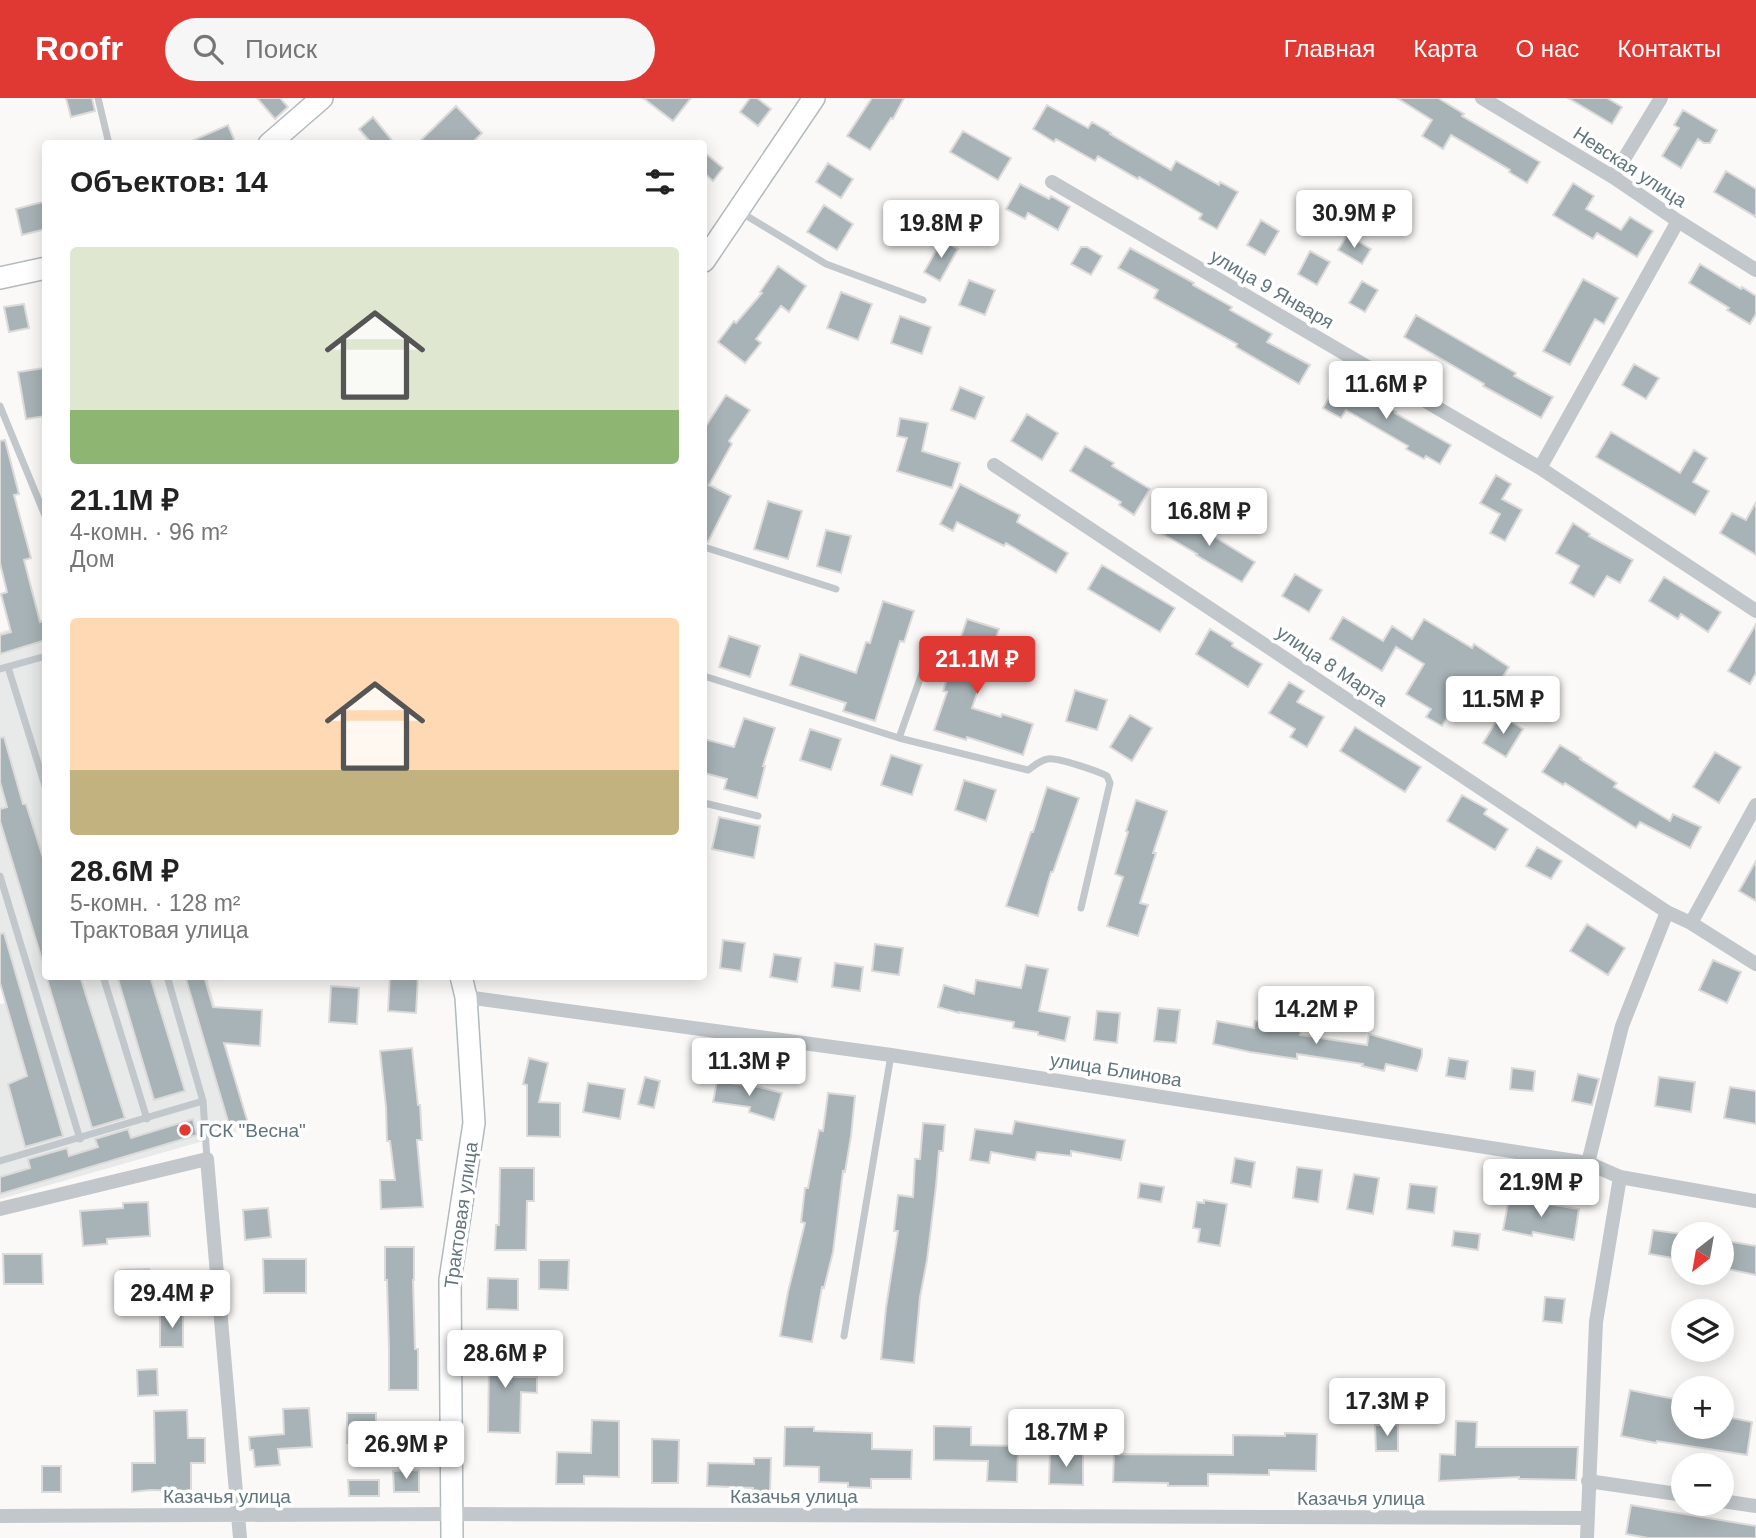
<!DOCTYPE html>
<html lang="ru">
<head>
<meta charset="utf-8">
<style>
  :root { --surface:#fff; --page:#f6f6f6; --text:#222; --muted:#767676; --accent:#e03832 }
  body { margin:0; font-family:Arial,sans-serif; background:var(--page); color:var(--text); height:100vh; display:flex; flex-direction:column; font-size:26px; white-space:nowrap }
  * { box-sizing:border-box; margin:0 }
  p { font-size:23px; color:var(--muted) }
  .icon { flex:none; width:38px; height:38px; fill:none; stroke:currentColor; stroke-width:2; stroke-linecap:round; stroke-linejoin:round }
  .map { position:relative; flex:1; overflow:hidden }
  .side { position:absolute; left:42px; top:42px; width:665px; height:840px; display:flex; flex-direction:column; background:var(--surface); border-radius:7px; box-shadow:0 4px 18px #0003 }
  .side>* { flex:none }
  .needle { width:46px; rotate:211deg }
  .tools { position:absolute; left:1671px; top:1124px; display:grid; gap:14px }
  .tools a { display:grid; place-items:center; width:63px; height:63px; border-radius:50%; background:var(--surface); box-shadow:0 4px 18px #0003; font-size:35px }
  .price { position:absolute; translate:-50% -60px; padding:0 16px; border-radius:7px; background:#fff; color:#222; font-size:23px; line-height:46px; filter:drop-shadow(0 2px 4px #0008) }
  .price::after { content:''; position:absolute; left:50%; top:42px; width:21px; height:16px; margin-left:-10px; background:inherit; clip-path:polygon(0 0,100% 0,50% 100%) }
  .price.on { background:var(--accent); color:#fff }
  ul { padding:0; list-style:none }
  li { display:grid; align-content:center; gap:14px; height:371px; padding:0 28px }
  li span { display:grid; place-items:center; height:217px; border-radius:7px; color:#555 }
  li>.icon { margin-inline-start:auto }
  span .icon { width:126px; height:126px; fill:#fffc; stroke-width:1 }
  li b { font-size:30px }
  h2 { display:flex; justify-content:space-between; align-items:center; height:84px; padding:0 28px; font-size:30px }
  header { display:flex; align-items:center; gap:42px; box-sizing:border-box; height:98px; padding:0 35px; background:var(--accent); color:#fff }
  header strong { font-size:33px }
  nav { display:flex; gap:38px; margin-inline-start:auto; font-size:24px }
  .search { width:490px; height:63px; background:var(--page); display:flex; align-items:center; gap:18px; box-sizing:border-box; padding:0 24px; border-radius:38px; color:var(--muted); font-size:26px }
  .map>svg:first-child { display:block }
</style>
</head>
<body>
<header>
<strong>Roofr</strong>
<div class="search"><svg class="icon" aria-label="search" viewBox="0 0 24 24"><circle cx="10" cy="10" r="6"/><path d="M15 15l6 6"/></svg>Поиск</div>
<nav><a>Главная</a><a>Карта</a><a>О нас</a><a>Контакты</a></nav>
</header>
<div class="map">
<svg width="1756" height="1440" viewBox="0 0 1756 1440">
  <rect width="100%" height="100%" fill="#faf9f8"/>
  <path fill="#e8e9e9" d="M45,521l1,357 161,1 42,151 -249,71v-195l7,-1 -7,-24v-347z"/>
  <path fill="#a8b3b7" stroke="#dcdbda" stroke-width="2" d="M66,0h26l3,13 -24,6z
    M257,0h23l8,9 -13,12z
    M643,0h48l-18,23z
    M750,0h7l14,11 -13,17 -18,-14z
    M872,0h32l-11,21 -2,-1 -21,32 -23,-14z
    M1397,0h41l26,16 -2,2 78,46 -13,21 -18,-11 1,-2 -59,-35 -8,14 -21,-13 10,-16z
    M1568,0h39l15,9 -10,17z
    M1047,7l41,23 4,-6 19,11 -1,1 61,36 5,-9 43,24 1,-3 18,10 -21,37 -18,-10 3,-5 -63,-37 -1,2 -40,-23 -3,5 -39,-22 -2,3 -21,-13z
    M456,8l26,27 -11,11h-54z
    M1683,12l34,20 -7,13h-6l-6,-4 -17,29 -19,-12 17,-28 -5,-3z
    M373,19l22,27h-23l-13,-15z
    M228,27l8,19h-51z
    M963,33l48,27 -13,22 -48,-28z
    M704,54l19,16 -10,13 -9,-8z
    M828,65l25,16 -12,19 -25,-16z
    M1726,73l30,18v28l-42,-25z
    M1573,85l21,13 -8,13 35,21 9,-13 23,14 -16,26 -40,-24 -4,6 -40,-24z
    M1020,86l29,15 2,-3 19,11 -12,23 -30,-17 -3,6 -19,-10z
    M46,103v28l-24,6 -6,-26z
    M824,107l29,19 -16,26 -30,-18z
    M1261,122l18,11 -14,24 -18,-10z
    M1347,137l24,14 -9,15 -24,-14z
    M942,142l16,9 -18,32 -16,-9z
    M1081,149h6l15,9 -11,19 -20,-11z
    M1130,150l64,35 -1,2 39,22 -2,3 42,24 -5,8 43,23 -11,19 -63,-37 1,-3 -83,-46 4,-8 -40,-22z
    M1310,153l20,11 -13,23 -19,-11z
    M1700,166l41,25 1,-2 14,9v18l-6,10 -23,-14 2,-2 -40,-25z
    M778,168l28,20 -17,26 -8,-6 -25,33 5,4 -16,20 -27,-21 16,-21 2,2 26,-30 -2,-1z
    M1583,181l35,19 -14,26 -9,-5 -25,46 -27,-14z
    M969,182l26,10 -10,25 -26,-10z
    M1362,183l16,9 -13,22 -16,-9z
    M841,194l31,12 -14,36 -31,-12z
    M24,206l5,24 -20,4 -5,-25z
    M1416,217l100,58 -2,3 39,21 -12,21 -58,-32 1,-2 -80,-47z
    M900,218l31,11 -9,27 -31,-11z
    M1634,266l25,14 -13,21 -24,-14z
    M44,270l2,10v38l-20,3 -8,-47z
    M1340,280l56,34 -1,1 56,32 -11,19 -14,-8 -2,3 -18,-10 2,-3 -62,-36 -5,8 -18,-10z
    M960,289l24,10 -9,22 -24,-9z
    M726,297l24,15 -21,31 3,3 -23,41 22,11 -23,46 -4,-1v-112z
    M1027,316l31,19 -16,27 -31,-19z
    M900,320l28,5 -6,28 38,12 -8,25 -55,-17 10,-33 -10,-2z
    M1611,334l69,41 14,-23 13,8 -14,24 16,9 -14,24 -99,-58z
    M5,342l14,54 -5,1 17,63 -7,2 16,62 6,-2v20l-46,14v-19l11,-3 -10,-38 6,-2 -7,-29v-122z
    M1085,348l29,17 -2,3 38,23 -16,26 -15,-10 2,-3 -51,-31z
    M1496,377l15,9 -9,15 20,11 -17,31 -15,-8 10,-19 -20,-11z
    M960,386l60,31 -3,7 51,31 -12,20 -50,-30 -2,3 -47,-24 -4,9 -13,-7z
    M768,403l34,10 -14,48 -34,-10z
    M1756,404v53l-36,-22 12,-20 14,7z
    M1176,415l79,49 -13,20 -46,-27 1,-1 -34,-20z
    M1573,425l17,11 -1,2 44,24 -13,23 -13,-7 -13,21 -24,-14 9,-17 -23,-13z
    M826,432l25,6 -10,37 -24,-7z
    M1102,467l73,43 -15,24 -72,-43z
    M1295,476l27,16 -13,22 -27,-16z
    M1664,479l57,35 -13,20 -27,-18 -3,5 -29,-18z
    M883,503l31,10 -10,31 -4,-1 -25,80 -32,-10 3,-8 -56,-18 10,-31 56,19 10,-31 4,1z
    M1343,519l40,24 9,-15 20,13 12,-20 48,29 2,-4 35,23 -21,33 -22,-14 -24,40 -16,-9 5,-8 -25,-15 18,-30 -28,-17 -14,24 -52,-32z
    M967,521l32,10 -27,79 29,9 1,-3 31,10 -10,31 -56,-18 -1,3 -32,-10 13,-38 -4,-1z
    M1756,526v49l-6,11 -22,-13z
    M1210,531l23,14 -1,3 30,18 -14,23 -52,-33z
    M729,538l31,10 -10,31 -31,-10z
    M1289,584l15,9 -7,11 27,15 -17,30 -17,-10 5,-8 -26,-16z
    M1075,592l32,10 -10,30 -31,-9z
    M1130,617l22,13 -20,33 -22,-14z
    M1500,617l23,14 -17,28 -23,-14z
    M744,620l31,10 -12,38h2l-8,32 -33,-9 3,-10 -23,-6v-34l30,8z
    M1355,629l66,40 -16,25 -65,-41z
    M810,631l31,10 -10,31 -31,-10z
    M4,639l19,67h3l20,63v93h-4l-42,-139v-12l7,-2 -7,-25v-44z
    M1560,647l21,13 -1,1 37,24 -3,4 56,34 3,-7 28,13 -11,21 -50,-26 -4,6 -71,-45 -2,2 -21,-13z
    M1715,654l26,15 -22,36 -26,-16z
    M891,657l31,10 -10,30 -31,-10z
    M964,682l32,10 -10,31 -31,-11z
    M1047,689l32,11 -26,74h-2l-13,44 -32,-10 25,-74h2z
    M1462,697l25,14 -3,5 24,15 -13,21 -48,-29z
    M1136,702l31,11 -14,42h3l-16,50 8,2 -10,31 -31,-10 16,-49 -8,-3 13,-42 -2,-1z
    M719,719l41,9 -6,32 -42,-9z
    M1537,749l25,14 -11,18 -25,-13z
    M1756,763v40l-17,-10z
    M1587,826l38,24 -17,27 -38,-24z
    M4,835l59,203 -38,11 -17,-63 19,-8 -27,-93v-49z
    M723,842l22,3 -4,28 -21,-3z
    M875,846l28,4 -4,27 -27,-4z
    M774,856l27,4 -4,24 -27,-5z
    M1713,862l28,12 -14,31 -28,-13z
    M835,865l28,4 -3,24 -28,-4z
    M1026,867l22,4 -9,42 31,6 -5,24 -27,-6v-3l-25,-4 1,-6 -55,-10v1l-21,-6 6,-22 30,9 2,-14 45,8z
    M46,878h34l45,142 -33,10z
    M117,878h33l35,115 -31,9z
    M185,878h19l9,31 49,3 -2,36 -36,-3 24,80 -18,5z
    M390,878l28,1 -2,36 -28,-2z
    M331,888l28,2 -2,36 -28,-2z
    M1158,910l22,2 -4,33 -22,-2z
    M1097,913l23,2 -3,30 -23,-3z
    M1217,923l37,7 1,-7 46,7 -1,7 67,10 2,-11 53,15v6l-5,16 -31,-7 -2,7 -22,-5 1,-2 -66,-10v5l-47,-7 -37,-8z
    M412,950l6,57h2l2,35h-5l6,67 -42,2 -1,-29h15l-5,-39h-3l-1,-34 -6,-56z
    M529,960l19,5 -9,39 21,1v34l-33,-1v-51l-4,-1z
    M1449,960l19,3 -3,18 -19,-3z
    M1512,970l23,3 -2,20 -23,-2z
    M1578,976l21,5 -7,26 -20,-4z
    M645,979l15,4 -6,27 -16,-4z
    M1659,979l36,5 -4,30 -36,-6z
    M717,983l42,6 23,6 -8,27 -25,-8 1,-5 -37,-5z
    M588,985l37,6 -5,30 -37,-7z
    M1730,989l26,4v33l-32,-6z
    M828,995l27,3 -4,40 -6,36 -2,-1 -10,81 -9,36 -2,-1 -10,55 -32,-6 8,-44 17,-69 -4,-1 4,-34h3l11,-58 4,1z
    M193,1021l4,16 -197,59v-17l30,-9 -2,-9 39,-11 2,8 29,-9 -3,-8 33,-10 3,9z
    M1015,1023l110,19 -4,20 -50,-9v5l-34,-4 -2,8 -44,-8 -2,11 -19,-3 5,-31 37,5z
    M923,1025l22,2 -2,26h-4l-3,35 -9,74 -7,37 -6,66 -33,-4 5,-51 12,-77h-4l4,-36 15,2 2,-38h5z
    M1235,1060l20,4 -4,25 -20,-4z
    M1297,1069l25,3 -4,32 -25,-4z
    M500,1070h34v33h-7l-1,49h-31l1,-25h3z
    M1354,1076l25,4 -6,36 -26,-5z
    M1140,1085l24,4 -3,15 -23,-4z
    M1410,1086l27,3 -3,26 -27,-4z
    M1509,1100l70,11 -5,31 -41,-8 -1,4 -29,-6z
    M1204,1102l23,4 -7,42 -22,-4 2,-13 -7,-1 4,-26 7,1z
    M148,1104l2,34 -43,3v5l-24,2 -3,-35 43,-3v-5z
    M268,1110l3,29 -26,3 -2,-30z
    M1653,1132l29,4 -3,25 -30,-5z
    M1454,1133l26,3 -2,16 -26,-4z
    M1722,1142l34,6v29l-34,-7z
    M385,1149h29v33h-1l2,69h3v41h-29v-41l-2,-69h-2z
    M3,1156h39l1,30h-39z
    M263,1161h43v34h-42z
    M539,1162h30l-1,30 -29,-1z
    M149,1171l1,38 -29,1 -1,-38z
    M488,1180l30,1v31l-31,-1z
    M1545,1199l20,2 -3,24 -19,-2z
    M160,1216h23v33h-23z
    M488,1244l24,1v34h25v16l-16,-1 -1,41 -32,-1 1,-68h-1z
    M157,1271l1,26 -20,1 -1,-26z
    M1630,1292l54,11v25h38v-10l30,6 -5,33 -90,-14 -1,2 -35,-7z
    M309,1310l3,39 -34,2 2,16 -25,2 -2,-17h-3l-1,-13 35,-3 -1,-25z
    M187,1312l1,28h17v25h-14v28l-41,-1 -18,2v-29h23l-1,-52z
    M347,1315h29v30h-29z
    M592,1322l27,1v56l-35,-1v8h-28l1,-32 34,1z
    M1456,1323l21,1 -1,25h102l-2,33 -57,-1v-2l-80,4 1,-27 15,1z
    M1375,1327h23v26h-22z
    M934,1328l37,1v18l47,1 -1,36 -30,-1 1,-20 -54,-1z
    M785,1329h29v4l58,2v16l40,1 -1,29h-40v9l-23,-1v-4l-29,-1v-15l-35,-1z
    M1285,1335l32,1 -1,37 -47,-1v5l-61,-1v12h-40v-3l-55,-1 1,-28 119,1v-20l52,1z
    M652,1341l27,1 -1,43h-26z
    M1050,1354l33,1v32l-34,-1z
    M754,1360h17l-1,34h-17v-4l-46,-2 1,-23 46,1z
    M42,1368h19v26h-19z
    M419,1372v22h-25l-1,-21z
    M348,1382h31v16h-30z
    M1631,1407l125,21v12h-108l-22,-4z"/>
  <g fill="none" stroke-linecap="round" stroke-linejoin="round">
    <defs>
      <path id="secondary" d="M269,46l53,-46
        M704,163l110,-163
        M0,180l46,-10
        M452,1440l-2,-258 24,-157 -8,-126 -5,-21"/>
    </defs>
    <use href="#secondary" stroke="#b1babd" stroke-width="24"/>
    <path stroke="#c1c7ca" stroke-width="7" d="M98,0l11,46
      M742,115l84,51 97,36
      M0,308l46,112
      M704,449l132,42
      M8,569l38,122
      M0,571l46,-13
      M704,578l195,62 129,32c6,-4 12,-10 20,-11 8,-2 50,12 59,17l3,7 -29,125
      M899,640l34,-96
      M704,705l54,13
      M0,778l80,263
      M103,878l44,143
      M167,878l36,125 4,58
      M0,1063l203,-60
      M844,1238l47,-281"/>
    <path stroke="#c1c7ca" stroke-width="14" d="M1482,0l131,79 65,44 78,49
      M1613,79l48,-79
      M1052,84l488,286 216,143
      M994,367l673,447 24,11 65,41
      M1540,370l138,-247
      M1691,825l65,-118
      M466,899l425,58 697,108 32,14 136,24
      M1588,1065l34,-137 45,-114
      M0,1111l207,-50 33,379
      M1588,1383l96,14
      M1722,1403l34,5
      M0,1418l452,-2 1136,4
      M1587,1440l9,-216 24,-145"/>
    <use href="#secondary" stroke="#fff" stroke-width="21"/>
  </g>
  <circle fill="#e03832" stroke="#fff" stroke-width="2.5" cx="185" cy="1032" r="7"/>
  <g text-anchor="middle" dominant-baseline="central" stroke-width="7" stroke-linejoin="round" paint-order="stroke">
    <g font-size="19" fill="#61757c" stroke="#fff">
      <text transform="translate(1630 69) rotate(33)">Невская улица</text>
      <text transform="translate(1272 191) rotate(30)">улица 9 Января</text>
      <text transform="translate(1332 568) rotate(34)">улица 8 Марта</text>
      <text transform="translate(1116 972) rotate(9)">улица Блинова</text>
      <text transform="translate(461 1117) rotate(-82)">Трактовая улица</text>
      <text x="227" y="1398">Казачья улица</text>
      <text x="794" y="1398">Казачья улица</text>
      <text x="1361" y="1400">Казачья улица</text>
    </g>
    <g font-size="19" fill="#61757c" stroke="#fff" text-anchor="start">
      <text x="199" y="1032">ГСК "Весна"</text>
    </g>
  </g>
</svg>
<div class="tools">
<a><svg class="needle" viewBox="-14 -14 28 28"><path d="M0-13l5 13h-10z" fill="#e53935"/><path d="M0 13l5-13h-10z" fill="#767676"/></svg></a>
<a><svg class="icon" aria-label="layers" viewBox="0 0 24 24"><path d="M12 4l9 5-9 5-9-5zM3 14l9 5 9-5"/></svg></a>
<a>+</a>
<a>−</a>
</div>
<b class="price" style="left:1354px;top:152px">30.9M ₽</b>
<b class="price" style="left:941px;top:162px">19.8M ₽</b>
<b class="price" style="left:1386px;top:323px">11.6M ₽</b>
<b class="price" style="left:1209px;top:450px">16.8M ₽</b>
<b class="price on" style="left:977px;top:598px">21.1M ₽</b>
<b class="price" style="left:1503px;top:638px">11.5M ₽</b>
<b class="price" style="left:1316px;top:948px">14.2M ₽</b>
<b class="price" style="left:749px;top:1000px">11.3M ₽</b>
<b class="price" style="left:1541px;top:1121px">21.9M ₽</b>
<b class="price" style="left:172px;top:1232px">29.4M ₽</b>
<b class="price" style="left:505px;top:1292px">28.6M ₽</b>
<b class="price" style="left:1387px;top:1340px">17.3M ₽</b>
<b class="price" style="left:1066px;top:1371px">18.7M ₽</b>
<b class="price" style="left:406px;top:1383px">26.9M ₽</b>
<section class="side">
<h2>Объектов: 14<svg class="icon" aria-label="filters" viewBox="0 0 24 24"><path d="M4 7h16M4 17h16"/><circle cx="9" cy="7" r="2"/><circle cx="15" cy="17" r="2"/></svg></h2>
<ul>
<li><span style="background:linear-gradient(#dfe7d0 75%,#8fb573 0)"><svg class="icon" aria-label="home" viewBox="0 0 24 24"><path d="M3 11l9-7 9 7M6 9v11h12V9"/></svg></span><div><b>21.1M ₽</b><p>4-комн. · 96 m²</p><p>Дом</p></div></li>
<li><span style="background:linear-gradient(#ffd9b3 70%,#c2b280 0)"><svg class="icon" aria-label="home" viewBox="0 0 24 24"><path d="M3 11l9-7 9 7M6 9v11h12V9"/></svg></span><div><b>28.6M ₽</b><p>5-комн. · 128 m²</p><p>Трактовая улица</p></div></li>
</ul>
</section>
</div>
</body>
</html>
